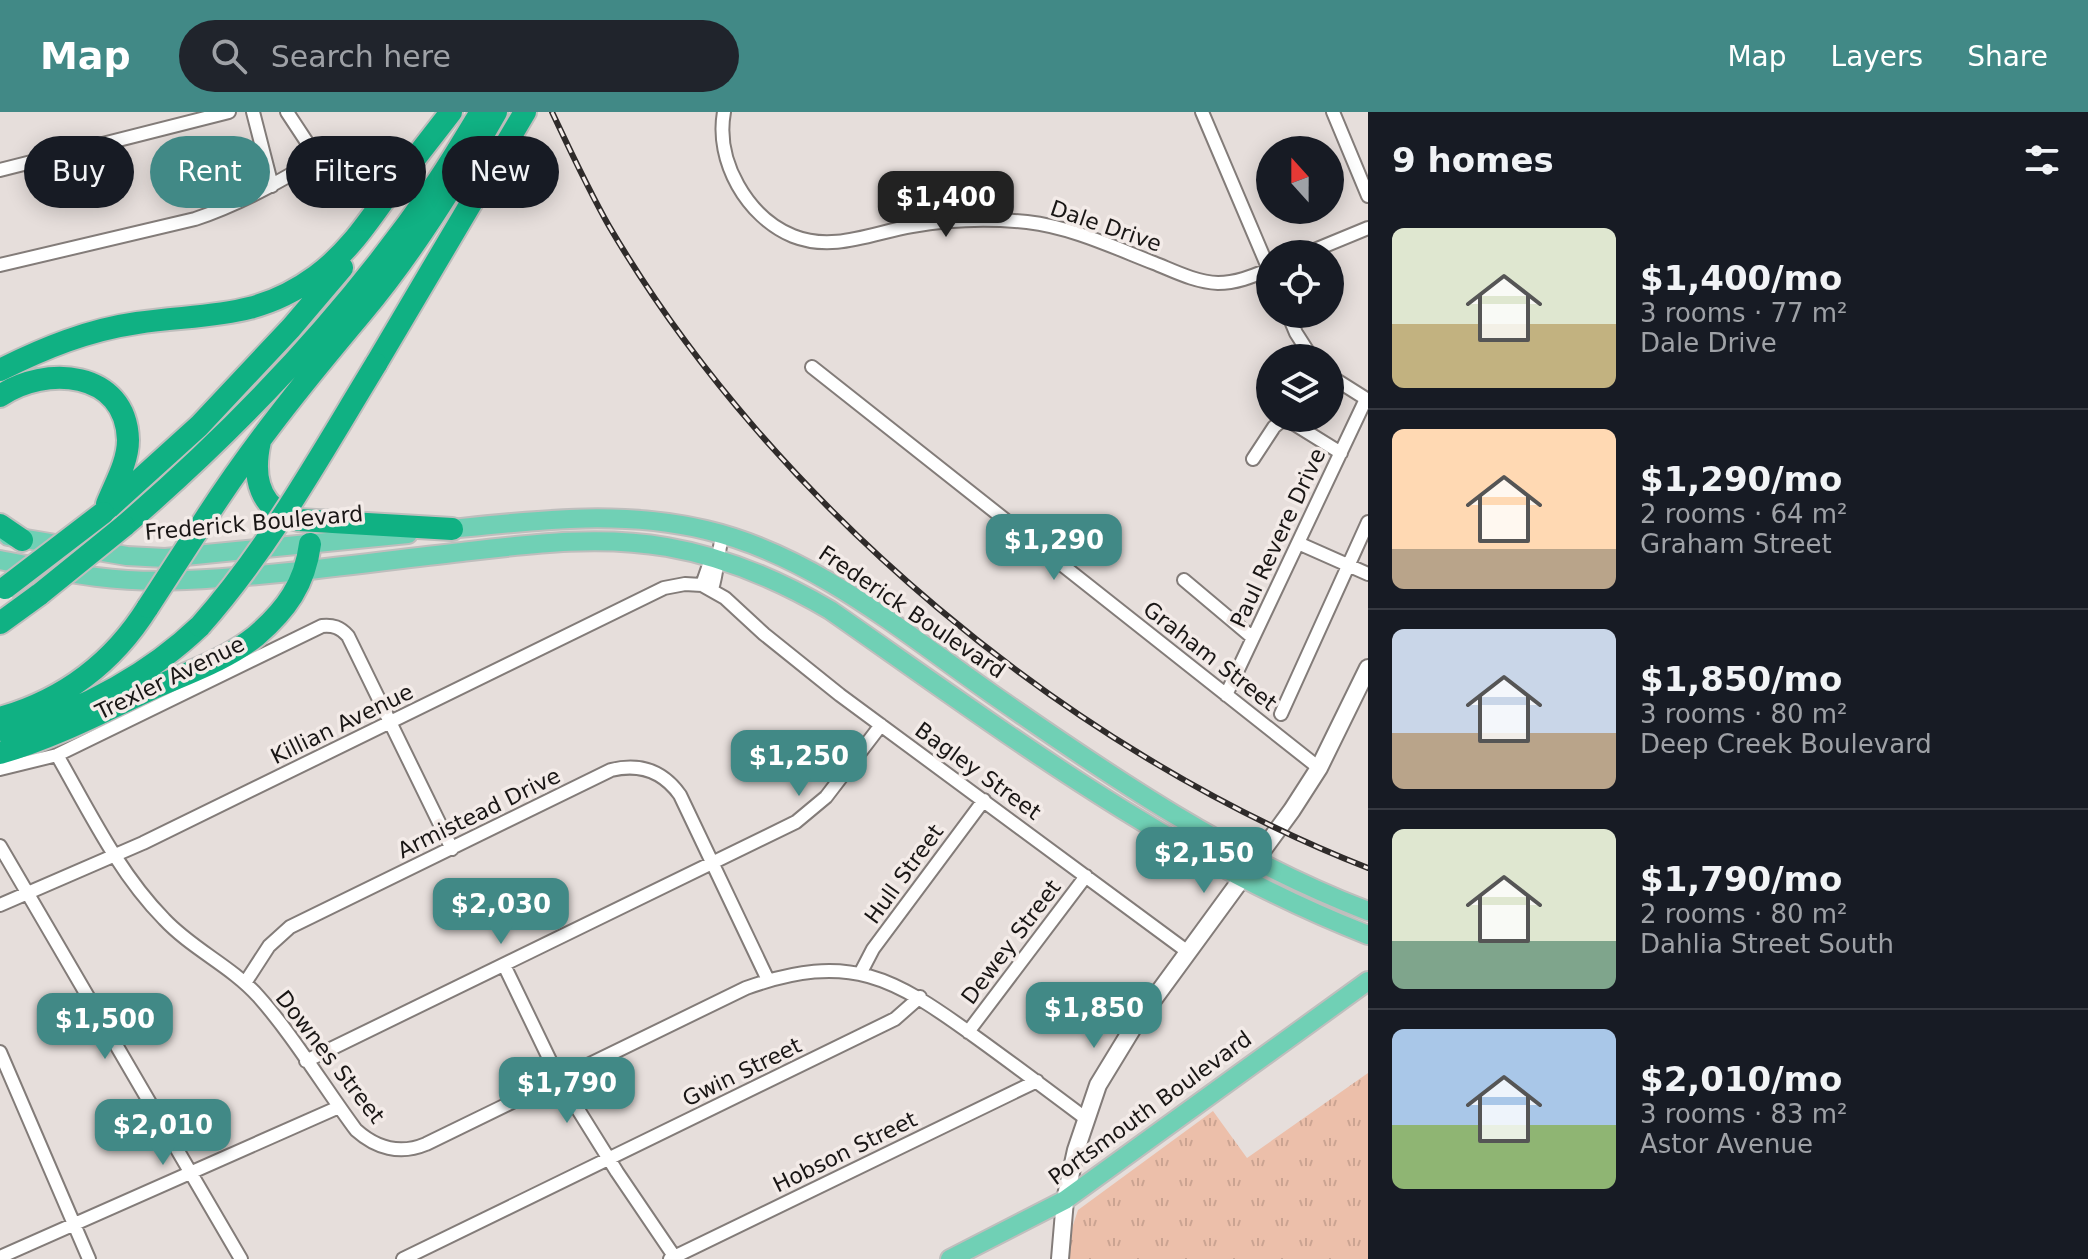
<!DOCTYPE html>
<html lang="en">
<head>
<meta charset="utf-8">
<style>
  :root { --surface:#171b24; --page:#20242c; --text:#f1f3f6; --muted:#9ea1a6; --line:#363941; --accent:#418986 }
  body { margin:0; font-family:"DejaVu Sans",sans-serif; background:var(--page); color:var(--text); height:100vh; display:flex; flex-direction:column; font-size:30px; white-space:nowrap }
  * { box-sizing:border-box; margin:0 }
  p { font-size:26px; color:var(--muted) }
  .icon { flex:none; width:44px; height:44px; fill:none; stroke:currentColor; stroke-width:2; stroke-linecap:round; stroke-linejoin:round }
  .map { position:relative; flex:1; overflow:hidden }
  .panel { display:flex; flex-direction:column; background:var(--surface); width:720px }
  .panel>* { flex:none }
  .hud { position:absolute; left:24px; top:24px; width:760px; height:72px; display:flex; gap:16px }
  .needle { width:52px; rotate:339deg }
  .fabs { position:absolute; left:1256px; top:24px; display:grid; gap:16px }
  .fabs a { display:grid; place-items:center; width:88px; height:88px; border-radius:50%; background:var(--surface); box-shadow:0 4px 20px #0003; font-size:40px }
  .price { position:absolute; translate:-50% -68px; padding:0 18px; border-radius:16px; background:var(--accent); color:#fff; font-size:26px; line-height:52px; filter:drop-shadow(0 2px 4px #0008) }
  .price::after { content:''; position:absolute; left:50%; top:48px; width:24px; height:18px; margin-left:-12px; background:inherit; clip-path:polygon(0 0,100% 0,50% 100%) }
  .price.current { background:#222; color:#fff }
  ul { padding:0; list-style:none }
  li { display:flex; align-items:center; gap:24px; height:200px; padding:0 24px }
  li+li { border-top:2px solid var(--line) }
  li span { display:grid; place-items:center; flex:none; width:224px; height:160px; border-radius:12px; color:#555 }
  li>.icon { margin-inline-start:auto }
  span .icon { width:96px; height:96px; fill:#fffc; stroke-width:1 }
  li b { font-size:34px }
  h2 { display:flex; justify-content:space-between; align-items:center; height:96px; padding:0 24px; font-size:34px }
  .chip { padding:0 28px; border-radius:36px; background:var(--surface); box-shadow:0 4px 20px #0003; font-size:28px; line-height:72px }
  .chip.current { background:var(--accent); color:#fff }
  header { display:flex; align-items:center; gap:48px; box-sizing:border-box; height:112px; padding:0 40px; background:var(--accent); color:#fff }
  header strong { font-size:38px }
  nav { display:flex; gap:44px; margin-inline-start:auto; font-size:28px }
  .search { width:560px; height:72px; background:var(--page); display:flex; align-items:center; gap:20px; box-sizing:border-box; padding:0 28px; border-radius:44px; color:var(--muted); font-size:30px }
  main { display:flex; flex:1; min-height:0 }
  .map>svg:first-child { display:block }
</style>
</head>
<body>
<header>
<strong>Map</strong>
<div class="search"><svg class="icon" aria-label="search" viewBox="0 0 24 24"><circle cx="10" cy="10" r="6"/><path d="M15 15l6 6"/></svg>Search here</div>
<nav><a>Map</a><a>Layers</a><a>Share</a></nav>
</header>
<main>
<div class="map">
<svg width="1368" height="1147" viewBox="0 0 1368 1147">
  <defs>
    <pattern id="park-tufts" width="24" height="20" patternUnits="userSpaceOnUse" patternTransform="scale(2)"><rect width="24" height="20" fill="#ecbfaa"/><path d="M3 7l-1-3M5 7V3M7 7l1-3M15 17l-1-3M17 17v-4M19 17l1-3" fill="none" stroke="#caa391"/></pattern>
  </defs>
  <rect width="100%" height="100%" fill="#e6dedb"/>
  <path fill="url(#park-tufts)" d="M1368,961v186h-298v-25l8,-24 135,-99 34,47z"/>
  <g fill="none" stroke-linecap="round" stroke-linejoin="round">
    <defs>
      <path id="street" d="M253,0l19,74
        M287,0l31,47
        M724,0c-9,49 23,105 69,124 40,16 79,-3 119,-10 39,-7 76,-8 115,-4 44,5 86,25 127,41 20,8 41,19 64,20 19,0 35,-7 52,-14
        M1202,0l68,160
        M1333,0l35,84
        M0,58l229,-58
        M1305,142l63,-26
        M0,153l195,-46c51,-17 96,-44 142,-72
        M1288,202l8,19 16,25
        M812,255l507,401
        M1330,264l38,24
        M1253,347l21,-32 7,-6 10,1 50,31
        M1298,431l70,31
        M1184,468l69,58
        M702,473l8,-23 6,-3
        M712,477c6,-19 5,-35 11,-55
        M1226,583l140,-296
        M1281,602l87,-192
        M57,643c32,56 61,117 107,164 28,30 67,47 94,77 35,39 66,91 98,134 20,18 44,25 70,14l320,-156c104,-37 147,-11 231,50 36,26 72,53 108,80
        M0,657l57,-14 265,-129c11,-1 18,1 26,10l104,213
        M0,734l241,413
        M0,793l143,-62 521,-255 21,-4 17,1 23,13 39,36 76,61 348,257
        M504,853l55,114 58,93 59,87
        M860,862l13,-25 111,-149
        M245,871l24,-37 21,-19 321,-157c29,-7 52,1 69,25l88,185
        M968,920l118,-156
        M0,940l89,207
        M306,949l490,-239 30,-25 55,-72
        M0,1145l339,-150
        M403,1147l492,-240 25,-22
        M670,1147l367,-178"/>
      <path id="secondary" d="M1060,1147l5,-59 11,-50 22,-65 36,-59 158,-216 27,-42 49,-100"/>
      <path id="primary" d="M441,418c89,-9 177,-21 265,0 107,25 197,102 286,164 119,83 240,165 376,217
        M8,424l119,20 38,2 243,-24
        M0,448c66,13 118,24 186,20 92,-4 184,-18 276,-28 68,-8 137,-17 205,-5 58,10 112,33 163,63 172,120 341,248 538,325
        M950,1147l115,-59 303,-219"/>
      <path id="highway" d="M376,252l149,-252
        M0,258c44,-22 88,-40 137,-47 69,-10 119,-3 179,-47 36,-26 57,-62 83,-97 17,-22 35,-45 52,-67
        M0,284c45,-31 126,-26 128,44 0,22 -13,44 -21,64
        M260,329c-8,36 -1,70 39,79l153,9
        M103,401l96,-87 92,-98 51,-60
        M0,413l22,15
        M124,414c116,-100 225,-215 312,-342 16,-23 30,-48 45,-72
        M200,415c48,-76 103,-144 161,-213 52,-62 95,-132 135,-202
        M0,511l40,-29
        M0,606c64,-18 113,-55 148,-111
        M9,622c70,-23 138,-57 191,-108
        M0,641c52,-15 98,-39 147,-62 35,-16 78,-30 109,-55 30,-26 49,-52 54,-92"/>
    </defs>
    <use href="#street" stroke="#837c79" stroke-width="16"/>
    <use href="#secondary" stroke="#837c79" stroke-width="20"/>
    <use href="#primary" stroke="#bfbebd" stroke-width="22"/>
    <use href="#highway" stroke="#bfbebd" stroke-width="26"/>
    <use href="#street" stroke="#fff" stroke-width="12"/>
    <use href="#secondary" stroke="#fff" stroke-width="16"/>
    <use href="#primary" stroke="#70d0b5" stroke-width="18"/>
    <use href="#highway" stroke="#10b183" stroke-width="22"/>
    <defs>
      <path id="rail" d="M552,0c18,38 36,77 57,114 163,278 459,525 759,642"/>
    </defs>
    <use href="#rail" stroke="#2f2b2a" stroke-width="6"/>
    <use href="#rail" stroke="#f3ebe8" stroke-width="3" stroke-dasharray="9" stroke-linecap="butt"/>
    <defs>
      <path id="highway-bridge" d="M5,476l98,-75
        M40,482l84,-68
        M148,495l52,-80
        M200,514c70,-79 121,-172 176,-262"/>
    </defs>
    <use href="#highway-bridge" stroke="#bfbebd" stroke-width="26" stroke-linecap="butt"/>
    <use href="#highway-bridge" stroke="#10b183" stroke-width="22"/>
  </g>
  <g text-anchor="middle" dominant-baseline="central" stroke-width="7" stroke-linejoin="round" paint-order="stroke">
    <g font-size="22" fill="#191615" stroke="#f3ebe8">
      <text transform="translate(1106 114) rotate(19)">Dale Drive</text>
      <text transform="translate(254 411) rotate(-5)">Frederick Boulevard</text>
      <text transform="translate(1278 426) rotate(-65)">Paul Revere Drive</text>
      <text transform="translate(912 500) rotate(34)">Frederick Boulevard</text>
      <text transform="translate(1210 544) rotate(38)">Graham Street</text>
      <text transform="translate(170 566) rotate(-26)">Trexler Avenue</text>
      <text transform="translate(342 612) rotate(-26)">Killian Avenue</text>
      <text transform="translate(978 659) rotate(36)">Bagley Street</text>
      <text transform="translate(479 701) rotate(-26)">Armistead Drive</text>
      <text transform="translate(904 762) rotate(-54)">Hull Street</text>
      <text transform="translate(1011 830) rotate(-53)">Dewey Street</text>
      <text transform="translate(330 945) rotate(52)">Downes Street</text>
      <text transform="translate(742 960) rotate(-26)">Gwin Street</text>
      <text transform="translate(1150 996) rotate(-36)">Portsmouth Boulevard</text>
      <text transform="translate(845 1040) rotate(-26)">Hobson Street</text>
    </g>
  </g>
</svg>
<div class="fabs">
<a><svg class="needle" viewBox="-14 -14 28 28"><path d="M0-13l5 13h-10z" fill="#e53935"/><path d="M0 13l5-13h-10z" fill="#9ea1a6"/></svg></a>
<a><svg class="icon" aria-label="locate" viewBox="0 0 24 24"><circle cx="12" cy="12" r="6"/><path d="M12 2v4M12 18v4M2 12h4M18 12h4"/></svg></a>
<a><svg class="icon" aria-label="layers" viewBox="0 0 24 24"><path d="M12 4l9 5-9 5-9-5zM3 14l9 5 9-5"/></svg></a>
</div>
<b class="price current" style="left:946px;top:127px">$1,400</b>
<b class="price" style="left:1054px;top:470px">$1,290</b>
<b class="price" style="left:799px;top:686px">$1,250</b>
<b class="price" style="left:1204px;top:783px">$2,150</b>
<b class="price" style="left:501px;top:834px">$2,030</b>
<b class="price" style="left:1094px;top:938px">$1,850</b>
<b class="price" style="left:105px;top:949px">$1,500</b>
<b class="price" style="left:567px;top:1013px">$1,790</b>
<b class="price" style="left:163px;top:1055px">$2,010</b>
<div class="hud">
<a class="chip">Buy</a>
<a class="chip current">Rent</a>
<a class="chip">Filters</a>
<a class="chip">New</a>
</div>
</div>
<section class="panel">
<h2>9 homes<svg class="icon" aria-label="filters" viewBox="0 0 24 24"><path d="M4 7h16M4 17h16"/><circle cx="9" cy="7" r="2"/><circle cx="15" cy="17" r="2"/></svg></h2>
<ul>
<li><span style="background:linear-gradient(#dfe7d0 60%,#c2b280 0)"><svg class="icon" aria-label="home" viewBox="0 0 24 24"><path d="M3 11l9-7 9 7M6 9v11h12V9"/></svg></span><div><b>$1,400/mo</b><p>3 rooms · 77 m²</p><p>Dale Drive</p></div></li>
<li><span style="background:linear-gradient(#ffd9b3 75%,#b9a48a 0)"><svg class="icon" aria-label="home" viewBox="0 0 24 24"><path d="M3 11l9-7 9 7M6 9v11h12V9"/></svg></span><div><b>$1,290/mo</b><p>2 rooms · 64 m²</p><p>Graham Street</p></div></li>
<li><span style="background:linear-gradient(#c9d6e8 65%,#b9a48a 0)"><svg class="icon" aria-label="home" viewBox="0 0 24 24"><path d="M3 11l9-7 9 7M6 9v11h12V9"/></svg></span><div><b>$1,850/mo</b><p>3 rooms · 80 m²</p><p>Deep Creek Boulevard</p></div></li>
<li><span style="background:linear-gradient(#dfe7d0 70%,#7fa58c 0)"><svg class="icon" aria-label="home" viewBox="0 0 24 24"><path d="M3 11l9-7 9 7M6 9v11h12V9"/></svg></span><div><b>$1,790/mo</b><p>2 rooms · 80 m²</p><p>Dahlia Street South</p></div></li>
<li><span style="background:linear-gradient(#a9c7e8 60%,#8fb573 0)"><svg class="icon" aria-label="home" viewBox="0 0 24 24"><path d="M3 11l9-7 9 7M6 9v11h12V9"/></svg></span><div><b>$2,010/mo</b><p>3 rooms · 83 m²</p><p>Astor Avenue</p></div></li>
</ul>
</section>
</main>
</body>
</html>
